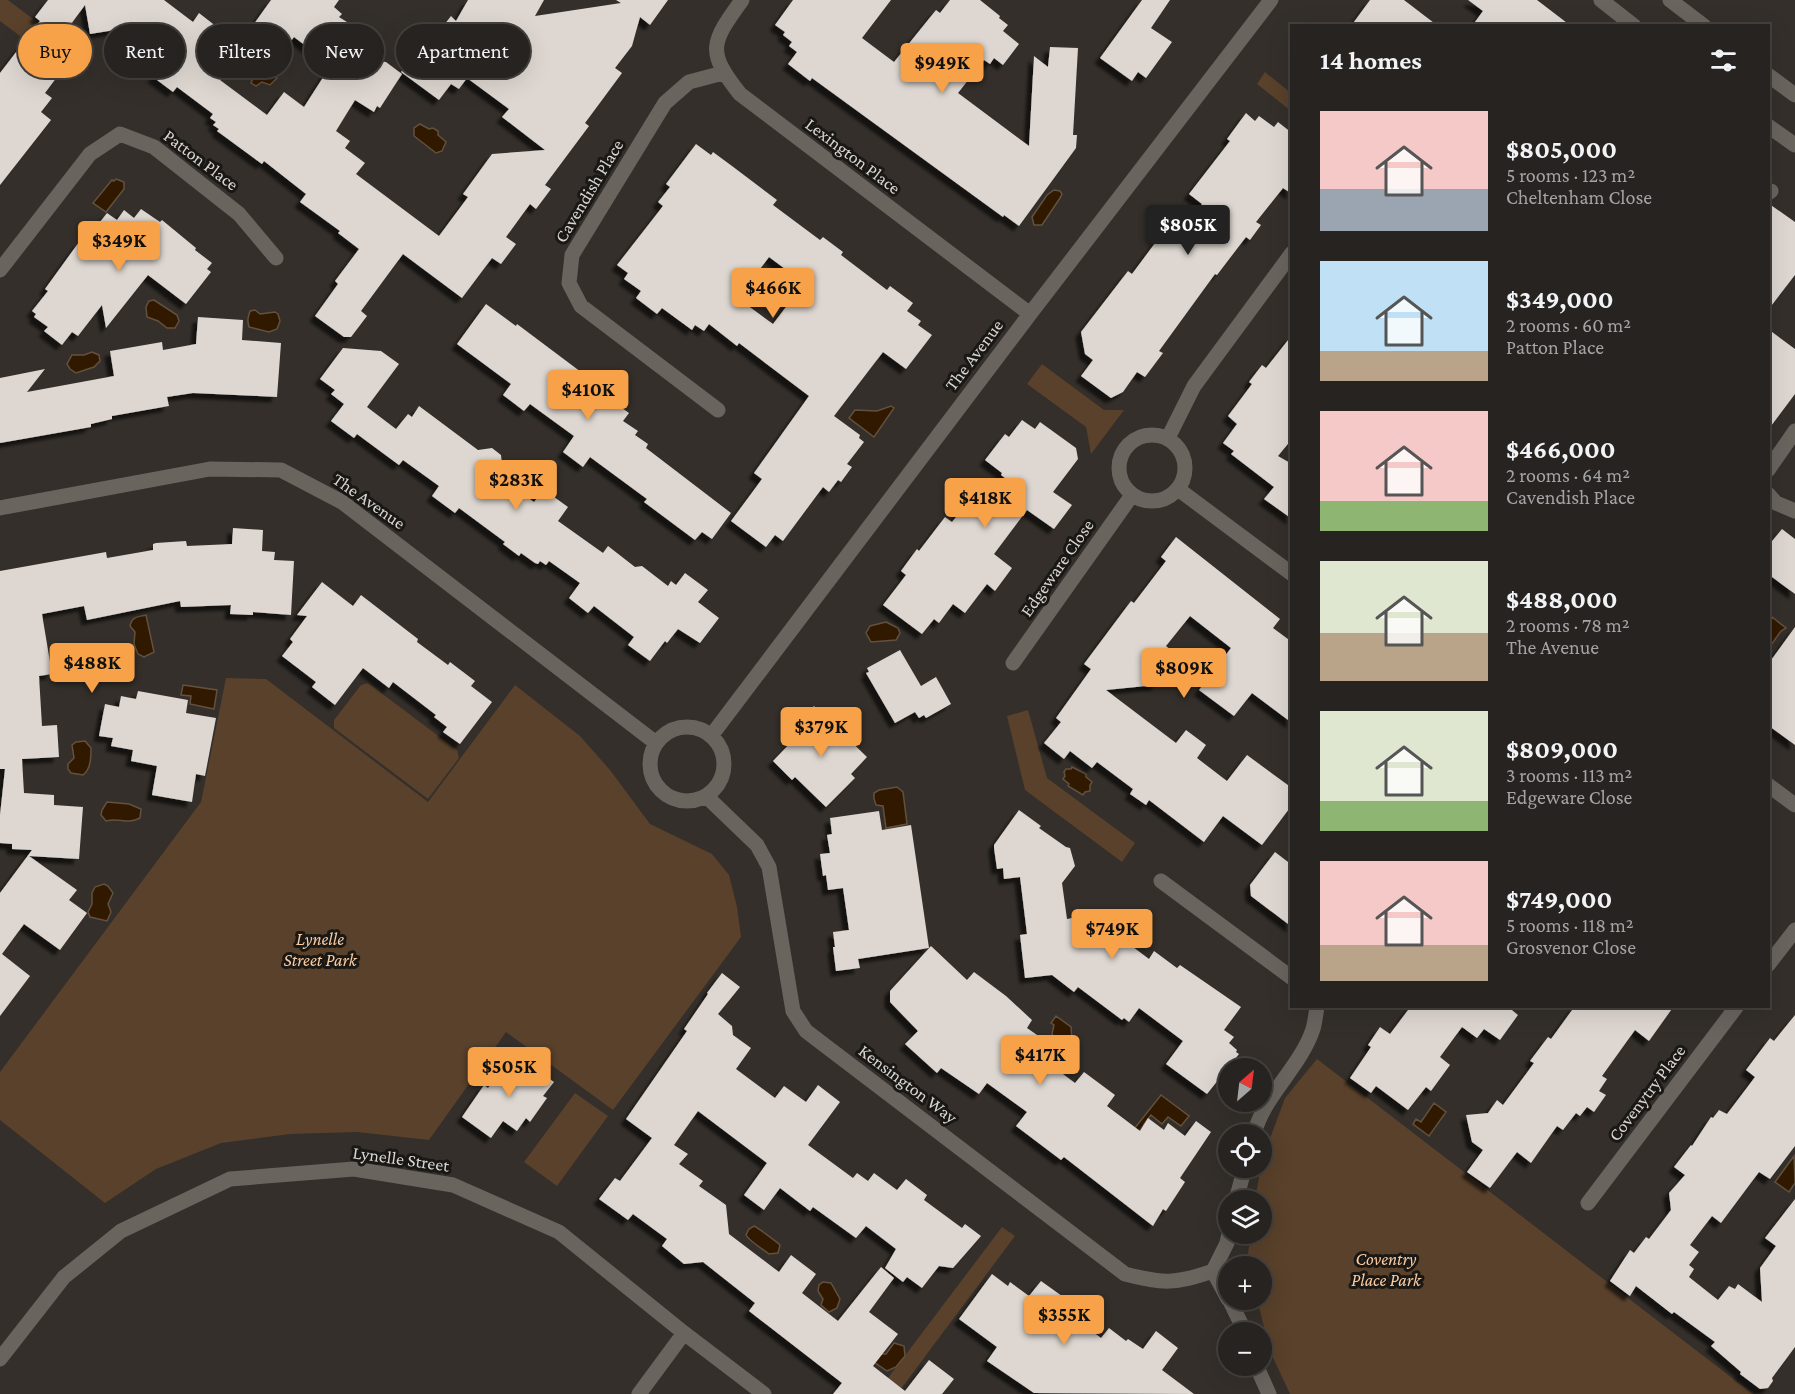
<!DOCTYPE html>
<html lang="en">
<head>
<meta charset="utf-8">
<style>
  :root { --surface:#272320; --page:#332f2d; --text:#f1f3f6; --muted:#a4a4a5; --line:#43403e; --accent:#f7a148 }
  body { margin:0; font-family:"Crimson Pro",serif; background:var(--page); color:var(--text); height:100vh; display:flex; flex-direction:column; font-size:22px; white-space:nowrap }
  * { box-sizing:border-box; margin:0 }
  p { font-size:20px; color:var(--muted) }
  .icon { flex:none; width:33px; height:33px; fill:none; stroke:currentColor; stroke-width:2; stroke-linecap:round; stroke-linejoin:round }
  .map { position:relative; flex:1; overflow:hidden }
  .panel { position:absolute; left:1290px; top:24px; width:480px; height:984px; display:flex; flex-direction:column; background:var(--surface); border-radius:0px; box-shadow:0 6px 24px #0002,0 0 0 2px var(--line) }
  .panel>* { flex:none }
  .guide { position:absolute; left:18px; top:24px; width:570px; height:54px; display:flex; gap:12px }
  .needle { width:39px; rotate:28deg }
  .buttons { position:absolute; left:1218px; top:1058px; display:grid; gap:12px }
  .buttons a { display:grid; place-items:center; width:54px; height:54px; border-radius:50%; background:var(--surface); box-shadow:0 6px 24px #0002,0 0 0 2px var(--line); font-size:30px }
  .price { position:absolute; translate:-50% -51px; padding:0 14px; border-radius:6px; background:var(--accent); color:#111; font-size:20px; line-height:39px; filter:drop-shadow(0 2px 3px #0008) }
  .price::after { content:''; position:absolute; left:50%; top:36px; width:18px; height:14px; margin-left:-9px; background:inherit; clip-path:polygon(0 0,100% 0,50% 100%) }
  .price.current { background:#222; color:#fff }
  ul { padding:0; list-style:none }
  li { display:flex; align-items:center; gap:18px; height:150px; padding:0 30px }
  li span { display:grid; place-items:center; flex:none; width:168px; height:120px; border-radius:0px; color:#555 }
  li>.icon { margin-inline-start:auto }
  span .icon { width:72px; height:72px; fill:#fffc; stroke-width:1 }
  li b { font-size:26px }
  h2 { display:flex; justify-content:space-between; align-items:center; height:72px; padding:0 30px; font-size:26px }
  .chip { padding:0 21px; border-radius:27px; background:var(--surface); box-shadow:0 6px 24px #0002,0 0 0 2px var(--line); font-size:21px; line-height:54px }
  .chip.current { background:var(--accent); color:#111 }
  .map>svg:first-child { display:block }
</style>
</head>
<body>
<div class="map">
<svg width="1795" height="1394" viewBox="0 0 1795 1394">
  <defs>
    <filter id="shadow"><feDropShadow dx="-5.5" dy="5.5" stdDeviation="1.5" flood-color="#0009"/></filter>
  </defs>
  <rect width="100%" height="100%" fill="#342f2a"/>
  <path fill="#59412b" d="M0,0h8l78,59 -13,17 -73,-55z
    M1265,72l26,21v18l-34,-27z
    M1042,364l62,46h20l-33,44 -5,-27 -59,-43z
    M226,678l40,1 162,123 87,-117 65,51 30,34 40,54 62,30 17,21 8,32 4,30 -128,173 -107,-78 -77,108 -72,-8 -67,2 -69,9 -65,26 -51,34 -105,-83v-48l201,-270z
    M368,683l89,67 2,8 -31,41 -94,-71v-8l27,-35z
    M1028,710l19,68 88,65 -13,19 -97,-72 -18,-74z
    M1317,1059l436,335h-463l-20,-43 -13,-52h5v-33h-13l-2,-6 4,-27h11v-33h-7l7,-40 23,-62z
    M575,1093l33,23 -51,70 -33,-24z
    M1002,1227l13,9 -118,158h-21z"/>
  <path fill="#311900" stroke="#63513f" stroke-width="1.5" d="M254,58l21,16 2,4 -7,7 -8,-3 -6,4 -5,-3 3,-7 -8,1 -6,-5 6,-10z
    M420,124l9,5 4,-1 5,3v4l8,7 -4,9 -6,2 -22,-17v-8z
    M116,179l8,3v7l-18,23 -13,-9 19,-23 2,1z
    M1054,190l6,1 2,3 -2,4 -18,27h-8l-2,-8 15,-22z
    M154,300l23,15 2,6 -4,7h-8l-9,-7 -11,-4 -1,-10 3,-6z
    M255,310l5,4 15,-2 3,2 2,7 -3,8 -8,3 -20,-5c-2,-7 -1,-10 1,-16z
    M92,352l7,3 1,6 -6,6 -18,6 -6,-4 -3,-5 5,-9h12z
    M891,406l3,2 -20,29 -25,-19 6,-8 22,1z
    M146,615l8,37 -10,5 -6,-3 -4,-10 1,-12 -5,-6c2,-10 8,-9 16,-11z
    M1772,617l14,11 -5,3 -12,17v-27z
    M886,622l12,6 2,5 -4,7 -25,2 -5,-9 4,-7z
    M183,685l34,5 -3,19 -24,-5 1,-8 -10,-1z
    M85,741l6,7c0,9 0,21 -8,27l-12,-2 -3,-4v-5l6,-6 -2,-13 4,-3z
    M1072,767l14,7v3l6,5 -2,3v6l-5,1 -2,3 -15,-9 1,-2 -6,-5 2,-3 -1,-4 2,-3h5z
    M897,787l6,5 4,32 -21,4 -3,-22 -7,-1 -2,-6v-6l5,-3z
    M107,802l22,2 12,5 -1,9c-14,7 -20,-1 -34,3l-5,-6 1,-5z
    M104,884l4,2 5,7 -5,11 3,8 -4,9 -17,-4 -2,-5 4,-8v-11l3,-6z
    M1056,1016l15,11 1,13 -10,14 -8,-5 3,-7 -5,-8 2,-9 -3,-2z
    M1161,1095l28,21 -8,10 -13,-9 -6,7 -11,-9 -13,17 -4,-3z
    M1434,1103l12,9 -17,24 -16,-12 3,-5 5,3z
    M1794,1156l1,27 -6,9 -14,-10z
    M754,1226c3,1 24,17 26,19l-2,8 -9,1c-6,-5 -20,-13 -23,-19l3,-6z
    M823,1282l8,1 9,16 -3,9 -8,4 -8,-7 2,-6 -5,-8 1,-6z
    M894,1343l10,3 1,10 -9,11 -9,4 -13,-9 7,-8h5z"/>
  <path fill="#ded7d1" fill-rule="evenodd" filter="url(#shadow)" d="M48,0h116l29,22 6,-9 45,35 -24,32 47,35 17,-23 20,15 27,-42 -37,-28 -13,17 -32,-23 22,-31h68l-5,7 8,7 -3,3 35,22 -13,20 25,3 16,12 -22,34 -3,-2 -3,6 -19,-12 -19,31 14,10 -5,7 20,15 -9,11 83,62 29,-39 -5,-3 29,-40 53,-4 -43,-33 7,-8 -42,-31 -8,11 -8,-5 -12,16 -38,-28 25,-33 5,3 20,-26 5,5 12,-21h76l-9,16 86,-13 -5,-3h52l-18,25 -10,-8 -8,29 -17,22 7,5 -37,50 4,3 -44,59 6,4 -15,20 -6,-5 -24,33 10,7 -15,20 -9,-6 -30,40 -59,-44 -42,57 6,5 -16,21h-7l-29,-21 23,-32 -3,-3 24,-32 -21,-16 2,-2 -40,-29 6,-8 -42,-33 -2,3 -45,-33 2,-2 -6,-4 3,-3 -6,-4 3,-4 -36,-27 -4,5 -20,-15 8,-10 -11,-9 -4,-33 -56,9 -5,-29 -44,60 16,12 -12,16 7,5 -11,14 10,8 -51,65v-112l40,-52 -5,-4z
    M793,0h98l-29,38 32,24 42,-52 4,3 10,-13h30l20,16 -1,2 9,7 -5,6 16,13 -16,21 -9,-7 -4,6 -6,-4 -26,33 71,53 5,-90 14,11 2,-20 28,1 -5,87h4l-1,13 -57,78 -15,-11 -1,2 -191,-139 -2,3 -22,-17 9,-12 -8,-6 3,-4 -9,-7 2,-3 -10,-7z
    M1142,0h28l-19,28 21,14 -26,36 -8,-6 -6,9 -32,-23z
    M1370,0h34l34,26h-87z
    M1468,0h69l34,26h-99l11,-15z
    M1246,113l9,8 4,-5 15,11 4,-5 14,11v61l-9,-6 -27,34 5,3 -11,15 -4,-3 -29,38 -2,-1 -56,77 4,2 -18,24 -8,-5 -14,20 -12,6 -30,-22 12,-16 -8,-6 -4,-22 47,-61 4,3 35,-47 11,9 24,-32 -13,-10 41,-53 -3,-2z
    M696,144l15,11 2,-3 19,14 45,34 -4,5 47,35 3,-3 20,15 -2,3 46,35 3,-4 23,17 -6,8 14,10 -3,4 14,10 -26,34 -23,-17 -49,64 26,19 -1,3 5,4 -17,22 5,3 -11,15 -3,-2 -9,12 -6,-5 -40,54 -8,-6 -9,12 -35,-26 31,-42 -8,-6 55,-77 -70,-53 -2,3 -28,-22 -5,7 -9,-6 -3,5 -30,-22 -5,6 -21,-16 5,-7 -17,-12 4,-6 -11,-8 46,-59 -5,-4 12,-15 -4,-3zM769,257l35,26 -31,41 -30,-22 7,-10 -4,-4z
    M1768,203l27,19v53l-27,35z
    M141,209l19,13 2,-2 34,28 -1,2 17,13 -5,6 4,3 -25,32 -38,-29 -42,53 -4,-23 -24,31 -6,-4 -10,13 -18,-14 4,-4 -14,-10 2,-3 -4,-3 16,-20 -3,-2 34,-47 4,2 24,-31 10,7 7,-10 10,8z
    M486,304l30,22 1,-2 68,51 -3,4 47,34 -6,8 15,10 -3,4 13,9 -2,4 85,65 -19,26 -10,-7 -7,8 -51,-38 3,-3 -57,-42 -7,10 -20,-15 11,-16 -44,-32 -6,7 -21,-16 8,-11 -54,-40z
    M198,317l45,3 -1,20 39,3 -4,54 -84,-4 -26,4 2,9 -57,10v3l-21,5v3l-91,16v-65l45,-9 -18,23 87,-16 -4,-25 52,-9 1,8 33,-6z
    M1768,329l27,20v45l-27,36z
    M1292,335v104l-14,17 14,8v55l-28,-20 10,-12 -43,-33 3,-3 -11,-8 14,-19 -9,-8 24,-32 -3,-2 13,-17 4,3z
    M343,348l38,3 18,13 -32,43 29,22 12,-15 4,3 7,-11 59,44 14,-2 9,7 1,9 -8,9 40,29 8,-10 6,5 2,-3 18,13 -10,14 45,32 5,-7 27,21 7,-1 26,20 3,-5 5,4 9,-12 23,17 -10,12 21,16 -19,25 -22,-14 -11,14 -2,-2 -15,20 -22,-16 6,-8 -40,-31 -6,7 -19,-15 11,-15 -31,-22 -3,4 -6,-4 -2,3 -3,-1 -14,-10 -2,3 -16,-12 2,-2 -46,-34 -4,5 -23,-17 7,-10 -36,-26 -4,5 -42,-31 -3,4 -23,-17 13,-17 -13,-10 4,-4 -15,-11z
    M1022,420l13,9 5,-7 36,26 2,11 -25,33 19,13 -18,24 -27,-19 -33,44 18,14 -17,23 -8,-7 -22,29 -12,-9 -14,19 -5,-4 -12,15 -39,-29 23,-30 -5,-4 16,-22 2,2 26,-34 7,5 16,-20 4,4 2,-2 15,12 24,-32 -12,-9 1,-2 -17,-13 20,-26 4,3z
    M233,528l30,2 -1,21 13,1 -1,8 20,1 -3,54 -38,-3v3l-23,-1 1,-9 -50,2 -1,-6 -93,19 -3,-14 -42,8 10,60 -13,2 3,50 15,-1 2,32 -37,2 2,34 30,2v10l29,2 -4,52 -50,-3 48,34 -8,10 18,13 -27,37 -36,-26 -22,30 28,22 -30,40v-123l32,-43 -20,-1v-5l-12,-1v-28l5,-46h-5v-198l106,-19 1,6 46,-8v-6l3,-1 30,-2 1,5 45,-2z
    M1782,529l13,10v55l-27,-20v-28z
    M1176,537l104,82 -7,9 19,14v81l-40,-30 -18,23 -35,-26 32,-42 -41,-32 -24,30 6,5 -12,16 1,11 -5,7 -50,5 70,53 10,-13 20,15 -9,13 30,23 20,-26 45,33v17l-30,40 -39,-29 -19,26 -55,-42 -3,5 -16,-11 3,-5 -36,-27 -5,6 -22,-17 -6,8 -20,-16 17,-21 -5,-4 35,-49 -7,-5 47,-63 3,2 32,-42 -5,-4z
    M322,582l31,24 8,-11 57,44 -1,3 31,23 2,-3 25,19 -4,5 21,16 -32,42 -17,-12 4,-5 -13,-10 2,-2 -43,-33 -4,6 -26,-20 -28,37 -23,-18 4,-5 -34,-26 11,-14 -3,-3 17,-23 -10,-1z
    M1795,627v118l-26,-19v-63z
    M900,650l21,36 15,-9 15,27 -25,14 -2,-3 -5,3 -4,-6 -20,11 -29,-50 3,-1 -2,-4z
    M138,691l50,9 -2,13 30,5 -11,58 -9,-2 -4,28 -40,-7 5,-29 -26,-5 2,-11 -22,-4 2,-8 -14,-2 6,-32 14,3 2,-11 15,3z
    M814,706l53,51 -16,17 4,4 -29,29 -31,-30 -3,3 -19,-19 27,-28 -6,-6z
    M1019,810l22,16 -2,2 27,19 4,1 5,18 -13,17 5,36 5,-1 4,27 20,-26 53,40 5,-8 23,17 3,-3 61,42 -17,23 10,7 -5,6 8,7 -1,2 3,2 -32,40 -41,-30 17,-23 -44,-33 -10,14 -5,-4 -2,2 -44,-33 -4,5 -22,-17 -27,3 -5,-43 7,-1 -7,-57 -16,2 -1,-11 -6,1 -3,-21v-3z
    M879,811l3,19 29,-5 18,123 -71,11 2,9 -24,3 -3,-24h2l-2,-15 16,-2 -6,-42 -15,2 -2,-15 -3,1 -3,-22 10,-1 -3,-18 5,-1 -2,-16z
    M1275,852l17,13v62l-41,-31 -1,-11z
    M931,946l36,34 7,-8 32,24 26,24 -5,8 13,9 -7,10 8,7 -2,2 36,27 9,-11 31,23 -8,11 33,25 8,-13 16,12 4,-7 17,13 11,-15 15,11 -31,46 5,4 -19,29 -3,-2 -10,17 -89,-69 -3,3 -45,-34 11,-14 -40,-29 -8,11 -38,-26 -4,5 -32,-29 13,-13 -28,-29v-11z
    M722,973l18,14 -22,27 14,12 1,9 18,13 -15,21 39,29 9,-12 22,16 12,-17 22,17 -32,43 45,33 4,-5 11,8 6,-8 23,17 9,-11 21,16 -3,5 38,28 3,-4 16,12 -28,32 -14,-2 -17,22 -15,-11 -4,5 -18,-14 11,-19 -30,-23 -10,12 -43,-31 -3,4 -30,-23 -16,22 -20,-15 23,-32 -69,-52 -24,34 14,9 -9,10 24,17 -4,5 27,19 3,29 50,38 12,-17 25,19 -14,19 36,28 43,-54 13,11 -25,34 29,22 -25,32 32,25 24,-31 25,19 -12,15h-109l9,-11 -93,-72 6,-8 -52,-41 -19,2 -22,-18 5,-7 -34,-25 -5,6 -29,-21 16,-21 5,3 32,-43 -26,-19 61,-88 -3,-2 24,-35 -1,-1z
    M1411,1006h96l11,9 -18,25 -16,-11 -7,9 -15,-11 -22,30 10,8 -19,26 -5,-4 -18,23 -32,-24 -5,7 -21,-15 21,-31 -3,-2 12,-18 10,7z
    M1575,1006h99l-25,35 -14,-11 -33,46 5,3 -8,12 7,4 -12,17 -7,-5 -7,9 -4,-3 -13,17 -6,-4 -26,37 -14,-11 -27,36 -23,-16 16,-22 -11,-8 -6,-27 22,-2 9,-13 6,5 31,-42 -4,-2 18,-24 3,2z
    M1795,1015v131l-25,33 -11,-7 -38,51 -9,-7 -22,29 9,7 -10,13 5,4 -5,8 29,23 11,-14 6,3 3,-5 24,18 -2,-34 16,-22 -11,-8 30,-39v148l-23,31 1,3 -5,7 -8,1 -20,-15 1,-2 -30,-26 4,-4 -41,-30 -2,2 -36,-28 -6,10 -20,-15 20,-31 4,3 12,-16 3,2 22,-29 -2,-17 16,-18 -11,-8 17,-22 1,1 19,-29 2,1 6,-8 8,4 28,-37 -9,-7 24,-32 4,3z
    M513,1053l41,29 -11,14 4,2 -17,24 -4,-4 -9,13 -14,-10 -12,17 -29,-21 22,-32 4,3z
    M992,1274l16,12 2,-4 19,14 12,-15 21,15 -3,4 8,6 -3,4 37,28 8,-10 17,13 2,-2 15,10 13,-18 22,17 -16,22 32,24 -160,-1 -47,-32 10,-14 -38,-28z"/>
  <g fill="none" stroke-linecap="round" stroke-linejoin="round">
    <path stroke="#6a645f" stroke-width="15" d="M742,0c-31,43 -36,51 -2,94l290,220
      M1601,0l33,26
      M1670,0l34,26
      M1768,75l27,20
      M1768,126l27,19
      M1768,193l3,-2
      M0,270l90,-116 30,-20 34,13 85,67 37,44
      M718,410l-137,-104 -12,-23 3,-28 93,-152 24,-21 34,-9
      M1119 468a33 33 0 1 1 66 0a33 33 0 1 1-66 0Z
      M1168,438l26,-52 98,-133
      M1768,470l27,-39
      M1178,489l114,85
      M1768,494l8,9 19,8
      M0,508l210,-39 71,1 61,32 314,241
      M1013,663l119,-168
      M650 764a37 37 0 1 1 74 0a37 37 0 1 1-74 0Z
      M711,736l319,-422 241,-314
      M1768,785l27,20
      M706,796l51,49 12,22 24,144 13,20 319,243c38,10 51,10 88,-3
      M1161,881l131,97
      M1768,965l27,-35
      M1254,1134c10,-39 46,-66 59,-105 2,-7 3,-15 4,-23
      M1236,1200l9,-33
      M1588,1203l149,-197
      M1228,1299l-15,-28 14,-28 2,-10
      M1229,1299l16,33
      M0,1359l64,-82 57,-46 109,-52 124,-10 99,16 106,47 125,101 80,61
      M1256,1365l13,29
      M639,1394l45,-61"/>
  </g>
  <g text-anchor="middle" dominant-baseline="central" stroke-width="6" stroke-linejoin="round" paint-order="stroke">
    <g font-size="18" fill="#d8d5d2" stroke="#1a1815">
      <text transform="translate(853 156) rotate(37)">Lexington Place</text>
      <text transform="translate(201 160) rotate(37)">Patton Place</text>
      <text transform="translate(589 191) rotate(-59)">Cavendish Place</text>
      <text transform="translate(974 355) rotate(-53)">The Avenue</text>
      <text transform="translate(369 501) rotate(35)">The Avenue</text>
      <text transform="translate(1057 568) rotate(-55)">Edgeware Close</text>
      <text transform="translate(908 1084) rotate(37)">Kensington Way</text>
      <text transform="translate(1647 1093) rotate(-53)">Covenytry Place</text>
      <text transform="translate(401 1159) rotate(8)">Lynelle Street</text>
    </g>
    <g font-size="18" font-style="italic" fill="#fccca1" stroke="#1a1815">
      <text x="320" y="939">Lynelle<tspan x="320" dy="21">Street Park</tspan></text>
      <text x="1386" y="1259">Coventry<tspan x="1386" dy="21">Place Park</tspan></text>
    </g>
  </g>
</svg>
<div class="buttons">
<a><svg class="needle" viewBox="-14 -14 28 28"><path d="M0-13l5 13h-10z" fill="#e53935"/><path d="M0 13l5-13h-10z" fill="#a4a4a5"/></svg></a>
<a><svg class="icon" aria-label="locate" viewBox="0 0 24 24"><circle cx="12" cy="12" r="6"/><path d="M12 2v4M12 18v4M2 12h4M18 12h4"/></svg></a>
<a><svg class="icon" aria-label="layers" viewBox="0 0 24 24"><path d="M12 4l9 5-9 5-9-5zM3 14l9 5 9-5"/></svg></a>
<a>+</a>
<a>−</a>
</div>
<b class="price" style="left:942px;top:94px">$949K</b>
<b class="price current" style="left:1188px;top:256px">$805K</b>
<b class="price" style="left:119px;top:272px">$349K</b>
<b class="price" style="left:773px;top:319px">$466K</b>
<b class="price" style="left:588px;top:421px">$410K</b>
<b class="price" style="left:516px;top:511px">$283K</b>
<b class="price" style="left:985px;top:529px">$418K</b>
<b class="price" style="left:92px;top:694px">$488K</b>
<b class="price" style="left:1184px;top:699px">$809K</b>
<b class="price" style="left:821px;top:758px">$379K</b>
<b class="price" style="left:1112px;top:960px">$749K</b>
<b class="price" style="left:1040px;top:1086px">$417K</b>
<b class="price" style="left:509px;top:1098px">$505K</b>
<b class="price" style="left:1064px;top:1346px">$355K</b>
<div class="guide">
<a class="chip current">Buy</a>
<a class="chip">Rent</a>
<a class="chip">Filters</a>
<a class="chip">New</a>
<a class="chip">Apartment</a>
</div>
<section class="panel">
<h2>14 homes<svg class="icon" aria-label="filters" viewBox="0 0 24 24"><path d="M4 7h16M4 17h16"/><circle cx="9" cy="7" r="2"/><circle cx="15" cy="17" r="2"/></svg></h2>
<ul>
<li><span style="background:linear-gradient(#f6c9c9 65%,#9aa5b1 0)"><svg class="icon" aria-label="home" viewBox="0 0 24 24"><path d="M3 11l9-7 9 7M6 9v11h12V9"/></svg></span><div><b>$805,000</b><p>5 rooms · 123 m²</p><p>Cheltenham Close</p></div></li>
<li><span style="background:linear-gradient(#bfe0f5 75%,#b9a48a 0)"><svg class="icon" aria-label="home" viewBox="0 0 24 24"><path d="M3 11l9-7 9 7M6 9v11h12V9"/></svg></span><div><b>$349,000</b><p>2 rooms · 60 m²</p><p>Patton Place</p></div></li>
<li><span style="background:linear-gradient(#f6c9c9 75%,#8fb573 0)"><svg class="icon" aria-label="home" viewBox="0 0 24 24"><path d="M3 11l9-7 9 7M6 9v11h12V9"/></svg></span><div><b>$466,000</b><p>2 rooms · 64 m²</p><p>Cavendish Place</p></div></li>
<li><span style="background:linear-gradient(#dfe7d0 60%,#b9a48a 0)"><svg class="icon" aria-label="home" viewBox="0 0 24 24"><path d="M3 11l9-7 9 7M6 9v11h12V9"/></svg></span><div><b>$488,000</b><p>2 rooms · 78 m²</p><p>The Avenue</p></div></li>
<li><span style="background:linear-gradient(#dfe7d0 75%,#8fb573 0)"><svg class="icon" aria-label="home" viewBox="0 0 24 24"><path d="M3 11l9-7 9 7M6 9v11h12V9"/></svg></span><div><b>$809,000</b><p>3 rooms · 113 m²</p><p>Edgeware Close</p></div></li>
<li><span style="background:linear-gradient(#f6c9c9 70%,#b9a48a 0)"><svg class="icon" aria-label="home" viewBox="0 0 24 24"><path d="M3 11l9-7 9 7M6 9v11h12V9"/></svg></span><div><b>$749,000</b><p>5 rooms · 118 m²</p><p>Grosvenor Close</p></div></li>
</ul>
</section>
</div>
</body>
</html>
